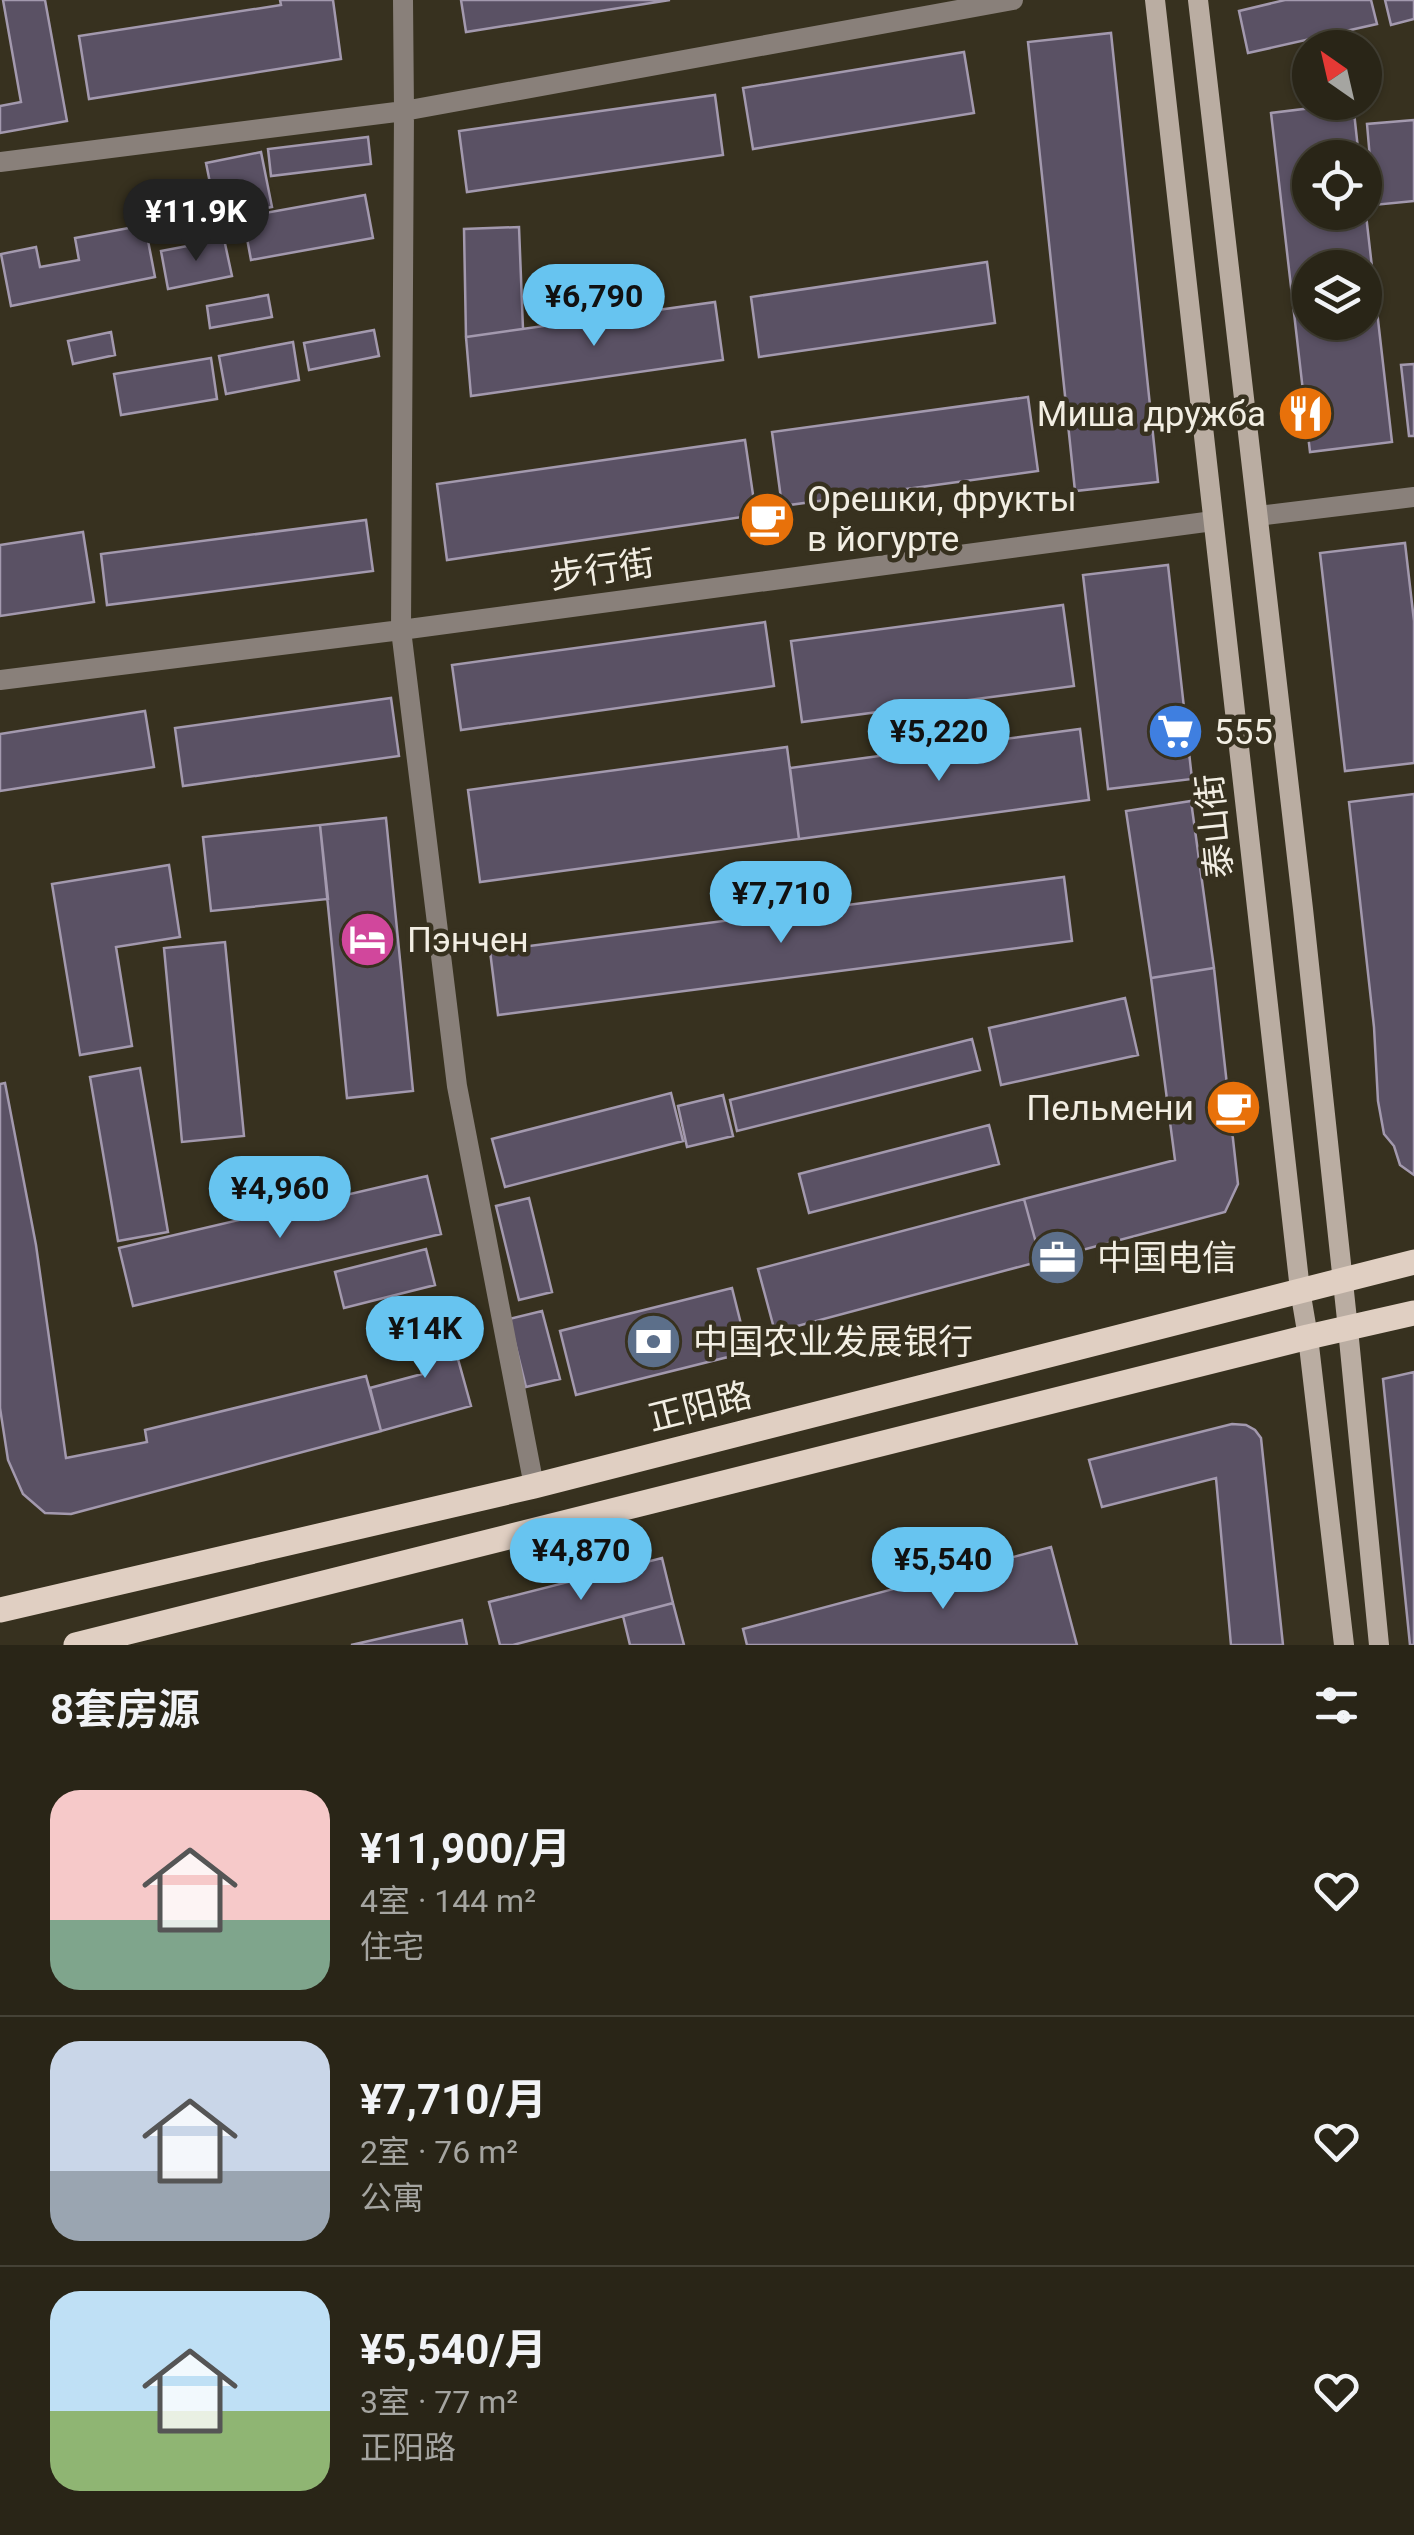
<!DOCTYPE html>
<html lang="zh">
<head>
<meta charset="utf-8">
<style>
  :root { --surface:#292517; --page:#353124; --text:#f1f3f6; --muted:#a5a5a1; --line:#454236; --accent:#67c4f0 }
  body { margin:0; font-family:Roboto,"Noto Sans SC",sans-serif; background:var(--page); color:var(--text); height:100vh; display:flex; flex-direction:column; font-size:38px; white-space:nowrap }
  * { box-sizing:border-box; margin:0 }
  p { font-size:32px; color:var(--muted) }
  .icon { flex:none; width:55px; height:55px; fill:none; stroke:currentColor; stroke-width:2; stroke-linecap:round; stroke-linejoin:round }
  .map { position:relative; height:1645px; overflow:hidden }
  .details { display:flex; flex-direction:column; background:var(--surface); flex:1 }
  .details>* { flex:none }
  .needle { width:65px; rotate:326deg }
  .buttons { position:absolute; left:1292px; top:30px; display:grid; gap:20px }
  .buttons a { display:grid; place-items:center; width:90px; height:90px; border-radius:50%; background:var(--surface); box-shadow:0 2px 8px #0004,0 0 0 2px var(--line); font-size:50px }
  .price { position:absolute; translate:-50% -85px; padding:0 22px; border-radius:35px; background:var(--accent); color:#111; font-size:32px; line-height:65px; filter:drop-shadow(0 2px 5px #0008) }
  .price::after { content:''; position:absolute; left:50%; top:60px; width:30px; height:22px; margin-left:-15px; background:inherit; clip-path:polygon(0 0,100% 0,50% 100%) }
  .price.selected { background:#222; color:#fff }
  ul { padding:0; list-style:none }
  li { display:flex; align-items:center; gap:30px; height:250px; padding:0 50px }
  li+li { border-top:2px solid var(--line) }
  li span { display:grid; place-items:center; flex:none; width:280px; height:200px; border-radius:30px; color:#555 }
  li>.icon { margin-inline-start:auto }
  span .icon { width:120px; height:120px; fill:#fffc; stroke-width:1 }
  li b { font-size:42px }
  h2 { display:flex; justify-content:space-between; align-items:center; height:120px; padding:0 50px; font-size:42px }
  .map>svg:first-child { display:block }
</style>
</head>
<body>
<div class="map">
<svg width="1414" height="1645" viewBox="0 0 1414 1645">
  <rect width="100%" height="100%" fill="#37311f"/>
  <path fill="#5a5164" stroke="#a399ae" stroke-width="2.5" fill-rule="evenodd" d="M3,0h42l22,121 -67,12v-27l21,-4z
    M280,0h53l8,59 -252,40 -10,-63 202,-31z
    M461,0h209l-204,32z
    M1285,0h86l6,24 -129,29 -9,-42z
    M1385,0h29v19l-23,6z
    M1111,33l47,449 -83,9 -47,-449z
    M964,52l10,61 -221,36 -10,-61z
    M715,95l8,60 -256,37 -8,-61z
    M1353,103l6,55h-49v54h55v-6l27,236 -82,10 -39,-339zM1310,268h55v54h-55z
    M1414,120v81l-40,4 -7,-81z
    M368,137l3,27 -100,12 -3,-27z
    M261,152l11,55 -55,11 -11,-55z
    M365,195l8,43 -122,22 -8,-43z
    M145,225l10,52 -144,29 -10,-52 35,-7 4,20 39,-7 -4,-22z
    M519,227l4,102 -57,8 -2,-108z
    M224,239l8,37 -64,13 -7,-38z
    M987,262l8,61 -236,34 -8,-60z
    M268,295l4,22 -62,11 -3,-22z
    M715,302l8,58 -252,36 -5,-59z
    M374,330l5,26 -70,14 -5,-27z
    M111,332l4,23 -42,9 -5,-23z
    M293,342l6,38 -73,14 -7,-38z
    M211,358l6,41 -96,16 -7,-41z
    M1414,364v72h-5l-8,-71z
    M1028,397l10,74 -256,35 -10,-74z
    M745,440l11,75 -309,45 -10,-76z
    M366,520l7,51 -266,34 -6,-51z
    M83,532l11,70 -94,14v-71z
    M1405,543l9,78v142l-69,8 -25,-218z
    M1168,565l24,214 -84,10 -25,-214z
    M1063,605l11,81 -272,36 -11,-81z
    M765,622l9,64 -313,44 -9,-65z
    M391,698l8,58 -216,30 -8,-58z
    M145,711l9,56 -154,24v-57z
    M1080,729l9,71 -290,39 -9,-71z
    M787,747l12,92 -319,43 -12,-92z
    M1414,794v381l-14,-10 -6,-19 -10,-12 -6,-33 -4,-74 -25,-225z
    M1191,801l23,167 -63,10 -25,-167z
    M386,818l27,273 -66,7 -27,-273z
    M320,825l8,74 -117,12 -8,-74z
    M169,865l11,72 -64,10 16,99 -52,9 -28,-171z
    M1064,877l8,64 -574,74 -8,-64z
    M225,942l19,194 -62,6 -18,-194z
    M1214,968l24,216 -13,28 -184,49 -17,-62 151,-39 -24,-182z
    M1125,998l13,57 -137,30 -12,-57z
    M972,1039l8,31 -243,61 -7,-31z
    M140,1068l28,164 -50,9 -28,-164z
    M5,1083l31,162 30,213 81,-16 -2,-12 221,-54 15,55 -310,83 -26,-1 -22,-19 -15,-34 -8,-52v-324z
    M671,1093l12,48 -178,46 -13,-48z
    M723,1095l10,41 -46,11 -9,-41z
    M989,1125l10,39 -190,49 -10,-39z
    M427,1176l14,58 -308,72 -14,-58z
    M529,1198l23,94 -33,8 -23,-94z
    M1024,1199l17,62 -266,71 -17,-63z
    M426,1249l9,36 -91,23 -9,-36z
    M732,1288l16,64 -172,43 -16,-64z
    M542,1311l18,68 -34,8 -17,-68z
    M446,1316l25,90 -90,25 -11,-43 52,-14 -13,-47z
    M1414,1372v273h-4l-27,-266z
    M1232,1424l14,1 9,5 6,8 22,207h-52l-15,-167 -114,29 -13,-47z
    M1051,1547l26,98h-330l-4,-16z
    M662,1558l11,45 -160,42h-13l-11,-43z
    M673,1603l11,42h-54l-7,-29z
    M462,1620l5,25h-116z"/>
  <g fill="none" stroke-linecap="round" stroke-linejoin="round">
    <path stroke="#89807a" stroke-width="20" d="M403,0l1,111 -3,519 56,456 77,400
      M0,162l404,-51 609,-111
      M1258,516l156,-19
      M0,680l401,-50 812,-109"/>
    <path stroke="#baada2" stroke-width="20" d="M1155,0l145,1290 8,47 36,308
      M1198,0l105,909 45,420 31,316"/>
    <path stroke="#e0cfc2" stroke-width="25" d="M0,1610l534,-124 880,-224
      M76,1645l1232,-308 106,-24"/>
  </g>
  <defs>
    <symbol id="restaurant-disc" viewBox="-11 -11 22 22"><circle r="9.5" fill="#e8710a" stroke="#37311f"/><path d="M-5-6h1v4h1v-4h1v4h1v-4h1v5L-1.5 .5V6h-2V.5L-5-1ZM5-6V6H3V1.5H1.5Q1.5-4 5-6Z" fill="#fff"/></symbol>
    <symbol id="cafe-disc" viewBox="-11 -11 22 22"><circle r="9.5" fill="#e8710a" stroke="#37311f"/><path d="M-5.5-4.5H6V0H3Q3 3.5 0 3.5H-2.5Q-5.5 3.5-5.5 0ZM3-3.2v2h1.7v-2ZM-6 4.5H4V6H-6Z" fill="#fff"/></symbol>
    <symbol id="supermarket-disc" viewBox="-11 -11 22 22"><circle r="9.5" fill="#3f7fe0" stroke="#37311f"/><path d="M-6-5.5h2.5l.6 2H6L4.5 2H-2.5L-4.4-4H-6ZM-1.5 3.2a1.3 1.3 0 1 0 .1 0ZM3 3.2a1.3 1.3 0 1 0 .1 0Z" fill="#fff"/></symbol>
    <symbol id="hotel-disc" viewBox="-11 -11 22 22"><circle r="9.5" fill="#d1479c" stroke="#37311f"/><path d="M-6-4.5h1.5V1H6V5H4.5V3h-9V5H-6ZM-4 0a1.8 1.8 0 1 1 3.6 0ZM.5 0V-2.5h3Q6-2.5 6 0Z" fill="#fff"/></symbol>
    <symbol id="office-disc" viewBox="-11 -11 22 22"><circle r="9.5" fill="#5c6f8a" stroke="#37311f"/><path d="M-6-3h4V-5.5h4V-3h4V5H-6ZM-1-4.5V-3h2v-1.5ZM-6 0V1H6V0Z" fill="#fff"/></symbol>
    <symbol id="bank-disc" viewBox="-11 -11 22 22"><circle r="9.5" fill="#5c6f8a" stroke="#37311f"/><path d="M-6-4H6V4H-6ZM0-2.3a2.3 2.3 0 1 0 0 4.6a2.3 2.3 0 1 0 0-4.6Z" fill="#fff"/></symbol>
  </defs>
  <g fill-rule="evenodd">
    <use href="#restaurant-disc" x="1274" y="382" width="63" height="63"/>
    <use href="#cafe-disc" x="736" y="488" width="63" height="63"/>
    <use href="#supermarket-disc" x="1144" y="700" width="63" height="63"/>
    <use href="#hotel-disc" x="336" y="908" width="63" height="63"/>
    <use href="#cafe-disc" x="1202" y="1076" width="63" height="63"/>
    <use href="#office-disc" x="1026" y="1226" width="63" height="63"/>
    <use href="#bank-disc" x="622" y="1310" width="63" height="63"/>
  </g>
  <g text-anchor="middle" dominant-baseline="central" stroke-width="9" stroke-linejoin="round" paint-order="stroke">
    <g font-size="35" fill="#f2eee3" stroke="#37311f" text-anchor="start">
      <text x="1266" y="414" text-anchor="end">Миша дружба</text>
      <text x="807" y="499">Орешки, фрукты<tspan x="807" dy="40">в йогурте</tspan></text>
      <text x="1214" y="732">555</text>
      <text x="407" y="940">Пэнчен</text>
      <text x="1194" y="1108" text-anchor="end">Пельмени</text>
      <text x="1097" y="1258">中国电信</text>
      <text x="693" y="1342">中国农业发展银行</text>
    </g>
    <g font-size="35" fill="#f2eee3" stroke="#37311f">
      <text transform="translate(602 570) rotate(-8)">步行街</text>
      <text transform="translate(1215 826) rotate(-96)">泰山街</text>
      <text transform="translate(700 1407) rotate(-14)">正阳路</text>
    </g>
  </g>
</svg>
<div class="buttons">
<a><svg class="needle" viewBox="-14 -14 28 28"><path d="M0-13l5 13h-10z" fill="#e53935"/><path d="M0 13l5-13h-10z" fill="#a5a5a1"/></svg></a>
<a><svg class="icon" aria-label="locate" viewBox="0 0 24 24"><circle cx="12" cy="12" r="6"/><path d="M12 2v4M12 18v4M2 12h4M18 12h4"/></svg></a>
<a><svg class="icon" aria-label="layers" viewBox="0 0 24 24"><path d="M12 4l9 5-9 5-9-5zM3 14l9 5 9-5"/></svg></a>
</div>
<b class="price selected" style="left:196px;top:264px">¥11.9K</b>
<b class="price" style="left:594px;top:349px">¥6,790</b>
<b class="price" style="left:939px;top:784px">¥5,220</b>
<b class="price" style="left:781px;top:946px">¥7,710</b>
<b class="price" style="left:280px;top:1241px">¥4,960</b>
<b class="price" style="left:425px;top:1381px">¥14K</b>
<b class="price" style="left:581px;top:1603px">¥4,870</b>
<b class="price" style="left:943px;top:1612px">¥5,540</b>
</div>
<section class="details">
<h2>8套房源<svg class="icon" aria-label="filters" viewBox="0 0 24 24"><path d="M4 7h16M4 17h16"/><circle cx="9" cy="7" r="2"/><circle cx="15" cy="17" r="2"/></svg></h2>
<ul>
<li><span style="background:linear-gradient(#f6c9c9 65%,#7fa58c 0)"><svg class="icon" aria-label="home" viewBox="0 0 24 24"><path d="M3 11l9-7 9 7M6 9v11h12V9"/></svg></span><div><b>¥11,900/月</b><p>4室 · 144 m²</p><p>住宅</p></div><svg class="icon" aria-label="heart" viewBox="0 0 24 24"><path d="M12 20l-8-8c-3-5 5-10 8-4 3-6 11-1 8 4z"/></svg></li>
<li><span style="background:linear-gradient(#c9d6e8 65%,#9aa5b1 0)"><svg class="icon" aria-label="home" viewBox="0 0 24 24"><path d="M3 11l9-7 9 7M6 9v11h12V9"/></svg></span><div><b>¥7,710/月</b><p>2室 · 76 m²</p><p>公寓</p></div><svg class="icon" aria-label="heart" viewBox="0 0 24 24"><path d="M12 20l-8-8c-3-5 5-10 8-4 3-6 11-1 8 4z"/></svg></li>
<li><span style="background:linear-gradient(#bfe0f5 60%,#8fb573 0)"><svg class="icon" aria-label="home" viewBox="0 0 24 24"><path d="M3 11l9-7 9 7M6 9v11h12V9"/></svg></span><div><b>¥5,540/月</b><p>3室 · 77 m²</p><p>正阳路</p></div><svg class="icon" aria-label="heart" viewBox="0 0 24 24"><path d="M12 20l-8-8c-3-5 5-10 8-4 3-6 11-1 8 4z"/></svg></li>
</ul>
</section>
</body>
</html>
